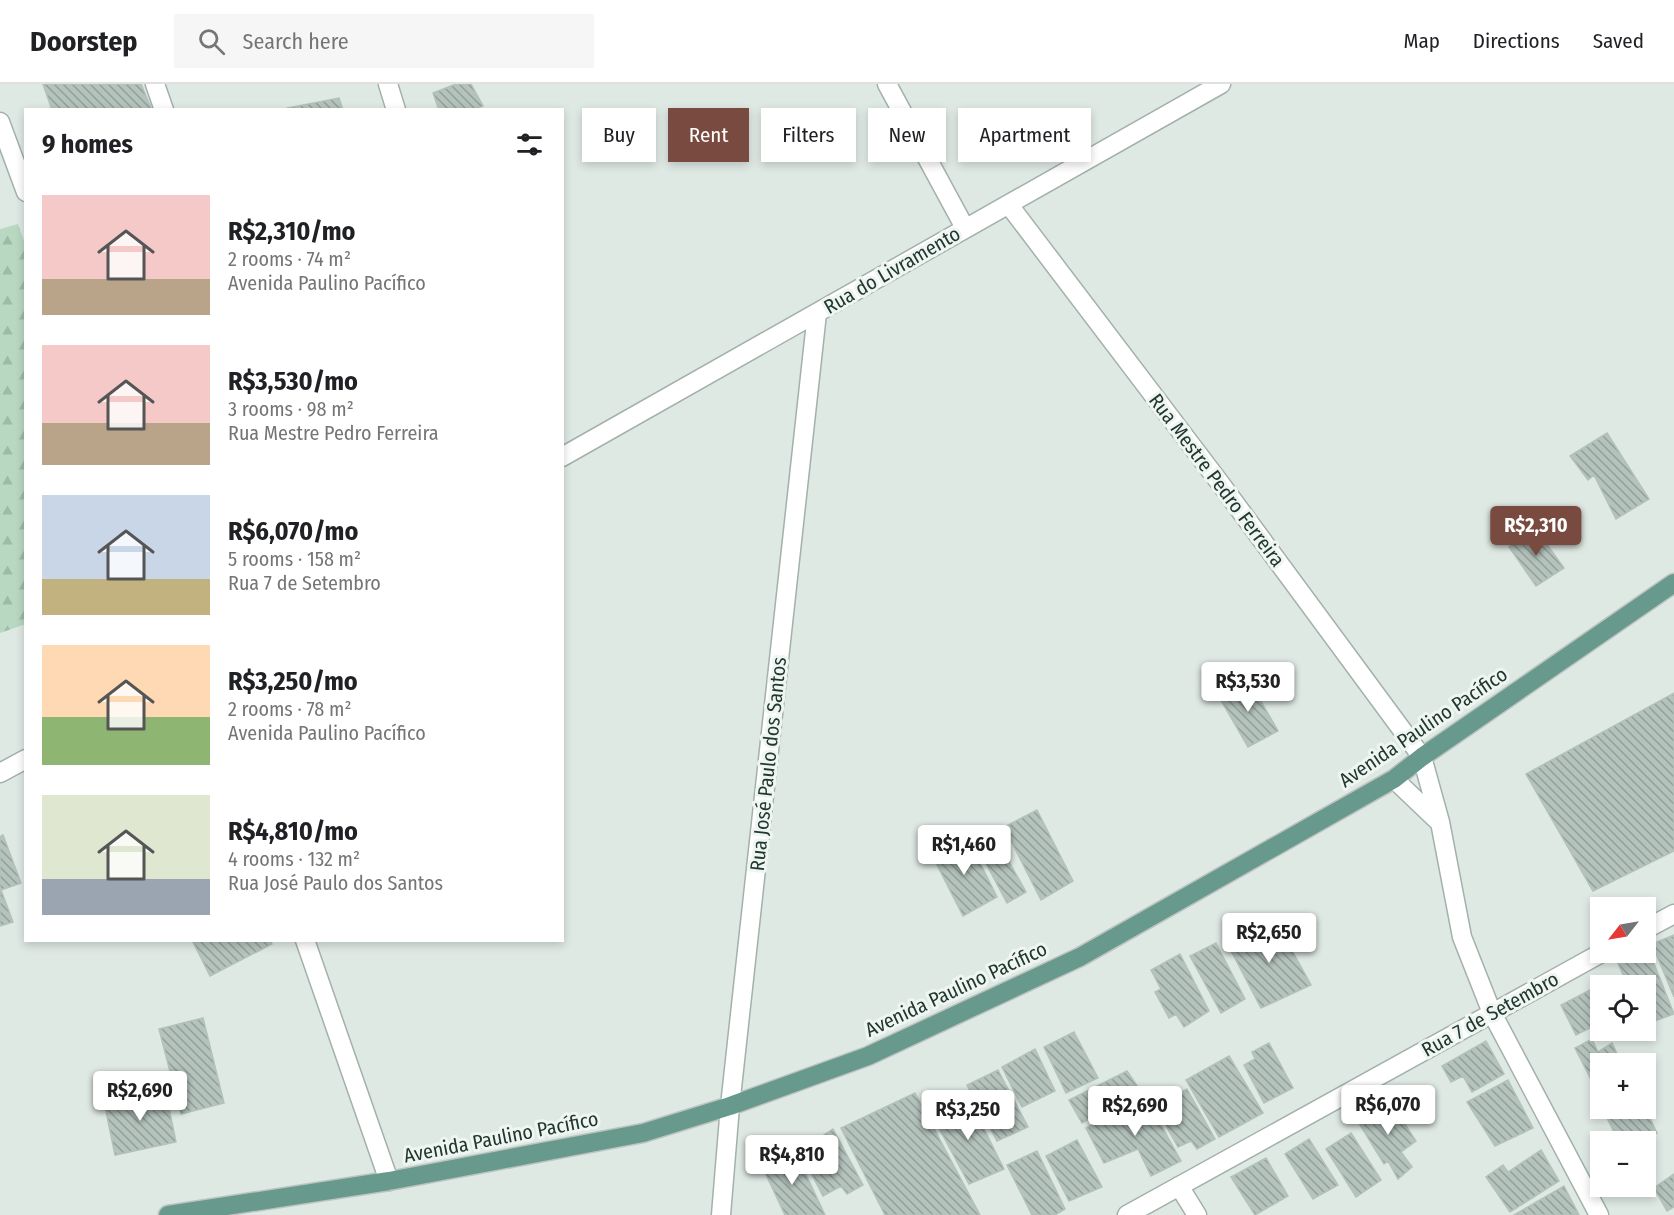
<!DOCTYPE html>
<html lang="en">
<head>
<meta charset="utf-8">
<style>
  :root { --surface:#fff; --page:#f6f6f6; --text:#202124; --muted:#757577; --line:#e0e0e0; --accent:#794a3f }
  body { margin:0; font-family:"Fira Sans Condensed",sans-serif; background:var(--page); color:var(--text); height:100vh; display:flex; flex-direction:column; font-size:22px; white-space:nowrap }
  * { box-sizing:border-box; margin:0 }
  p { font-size:20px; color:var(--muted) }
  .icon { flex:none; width:33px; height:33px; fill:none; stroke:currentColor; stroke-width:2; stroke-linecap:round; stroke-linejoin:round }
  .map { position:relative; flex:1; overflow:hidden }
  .side { position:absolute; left:24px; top:24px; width:540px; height:834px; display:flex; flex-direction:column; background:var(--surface); border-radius:0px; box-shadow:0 3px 9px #0003 }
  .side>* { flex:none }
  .hud { position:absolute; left:582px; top:24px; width:570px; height:54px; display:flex; gap:12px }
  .needle { width:39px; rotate:239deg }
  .controls { position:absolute; left:1590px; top:813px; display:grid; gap:12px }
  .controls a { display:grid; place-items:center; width:66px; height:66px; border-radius:0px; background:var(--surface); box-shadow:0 3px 9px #0003; font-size:30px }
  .price { position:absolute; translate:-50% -51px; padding:0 14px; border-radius:6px; background:#fff; color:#222; font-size:20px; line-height:39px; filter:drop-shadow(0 2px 3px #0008) }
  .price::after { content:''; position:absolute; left:50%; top:36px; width:18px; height:14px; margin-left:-9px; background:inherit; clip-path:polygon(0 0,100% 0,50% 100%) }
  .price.selected { background:var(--accent); color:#fff }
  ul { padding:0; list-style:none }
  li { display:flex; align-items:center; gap:18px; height:150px; padding:0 18px }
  li span { display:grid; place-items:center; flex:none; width:168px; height:120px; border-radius:0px; color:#555 }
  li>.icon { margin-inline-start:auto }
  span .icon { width:72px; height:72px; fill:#fffc; stroke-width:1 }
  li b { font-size:26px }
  h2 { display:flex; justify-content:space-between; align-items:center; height:72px; padding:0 18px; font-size:26px }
  .pill { padding:0 21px; border-radius:0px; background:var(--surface); box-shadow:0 3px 9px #0003; font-size:21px; line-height:54px }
  .pill.selected { background:var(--accent); color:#fff }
  header { display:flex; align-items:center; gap:36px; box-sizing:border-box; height:84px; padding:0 30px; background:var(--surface); border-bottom:2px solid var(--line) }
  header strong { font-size:28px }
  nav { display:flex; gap:33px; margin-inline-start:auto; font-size:21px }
  .search { width:420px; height:54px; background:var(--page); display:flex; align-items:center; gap:15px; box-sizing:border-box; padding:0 21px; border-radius:0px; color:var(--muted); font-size:22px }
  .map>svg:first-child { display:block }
</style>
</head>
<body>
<header>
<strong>Doorstep</strong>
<div class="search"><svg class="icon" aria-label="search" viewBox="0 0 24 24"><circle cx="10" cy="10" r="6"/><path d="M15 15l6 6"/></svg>Search here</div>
<nav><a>Map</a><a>Directions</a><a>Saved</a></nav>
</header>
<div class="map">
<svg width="1674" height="1131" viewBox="0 0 1674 1131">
  <defs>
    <pattern id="forest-firs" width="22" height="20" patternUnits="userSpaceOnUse" patternTransform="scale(1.5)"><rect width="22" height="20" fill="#b9d8c1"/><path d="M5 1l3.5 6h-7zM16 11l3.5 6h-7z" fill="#9fbaa6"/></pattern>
    <pattern id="building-back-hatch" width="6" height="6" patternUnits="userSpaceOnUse" patternTransform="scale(1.5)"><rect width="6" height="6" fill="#b5c3bd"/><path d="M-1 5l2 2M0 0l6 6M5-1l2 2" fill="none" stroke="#939f9a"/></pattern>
  </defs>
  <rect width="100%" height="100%" fill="#dfe9e4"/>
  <path fill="url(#forest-firs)" d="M18,140l8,23v377l-26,9v-404z"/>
  <path fill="url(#building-back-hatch)" stroke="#b2c2bb" stroke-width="1.5" d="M43,0h98l11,26h-100z
    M456,0h15l12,22 -9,4h-35l-6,-17z
    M339,14l4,12h-56v-2z
    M1607,349l42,66 -33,20 -22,-44 -6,5 -18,-24z
    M1535,444l29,40 -28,18 -27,-39z
    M1247,593l31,54 -30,16 -29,-50z
    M1674,609v158l-81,40 -67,-117z
    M1037,726l36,71 -32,19 -37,-73z
    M3,751l18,48 -20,7 12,32 -13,4v-89z
    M953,753l7,13 10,-7 27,54 -34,19 -33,-65z
    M998,758l28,50 -19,11 -27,-51z
    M1274,834l37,67 -50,23 -34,-65z
    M1674,851v62l-22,-53z
    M192,856h78l2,4 -62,32z
    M1216,859l29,56 -24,14 -31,-57z
    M1647,862l27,68 -28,10v-38h-18l-12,-27 16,-7h14v-5z
    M1180,870l29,57 -25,16 -8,-13 -7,4 -14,-26 6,-3 -10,-19z
    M1590,906l10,21v12l-24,12 -15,-30z
    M203,934l21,85 -43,11 -22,-85z
    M1074,948l24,46 -32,15 -22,-46z
    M1592,955l6,13 14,-9 10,21h-22v26l-3,1 -22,-43z
    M1486,957l18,33 -32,18 -9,-16 -12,6 -9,-16z
    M1269,959l24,45 -29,15 -20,-38 11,-6 -3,-7z
    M1035,965l20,42 -33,16 -20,-40z
    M1229,972l34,57 -44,24 -33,-57z
    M998,986l30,57 -31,14 -30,-56z
    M1127,987l13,19 -58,33 -13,-23z
    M1508,996l25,48 -38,18 -28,-44z
    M165,1005l11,53 -61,13 -11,-53z
    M1187,1005l28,50 -18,10 -6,-8 -13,6 -23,-41z
    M915,1009l65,122h-95l-44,-87z
    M967,1011l37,74 -35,15 -36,-67z
    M1145,1012l36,65 -30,15 -13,-27 -34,14 -18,-35z
    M1389,1016l27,41 -15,11 11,15 -14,12 -10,-18 -4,3 -27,-44z
    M1602,1024h43l12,25 -22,9h-16z
    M833,1045l30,56 -16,9 -6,-8 -18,10 -18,-35 7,-5 -5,-10z
    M1351,1049l30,47 -25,17 -30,-48z
    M1309,1055l29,46 -25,14 -28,-45z
    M1077,1056l25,47 -33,14 -23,-45z
    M794,1065l31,66h-40l-23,-49z
    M1541,1066l18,31 -49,31 -24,-35 17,-12 5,7z
    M1037,1067l28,58 -10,6h-23l-25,-50z
    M1266,1074l22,38 -33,19 -24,-38z
    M1674,1090v33l-7,4 -13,-23z
    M1564,1102l15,29h-65z"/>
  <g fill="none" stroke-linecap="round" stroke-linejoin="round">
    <defs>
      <path id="minor" d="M155,0l9,26
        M388,0l8,26
        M887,0l78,144
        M0,38l26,70
        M1009,121l211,278 202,274 18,65 22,115 30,76 107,202
        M562,373l659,-373
        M0,689l26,-14
        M1394,695l44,42
        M1646,845l28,-15
        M305,856l84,241
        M1179,1102l18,29
        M721,1131l9,-109 87,-793
        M1127,1131l476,-263"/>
      <path id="major" d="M168,1131l221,-34 254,-48 87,-27 138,-50 212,-99 314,-178 28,-22 252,-174"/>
    </defs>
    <use href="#minor" stroke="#a3b0ab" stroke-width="21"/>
    <use href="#major" stroke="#bdc3c1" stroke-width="21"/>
    <use href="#minor" stroke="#fff" stroke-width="18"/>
    <use href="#major" stroke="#679a8c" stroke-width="18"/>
  </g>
  <g text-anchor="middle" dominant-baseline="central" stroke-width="6" stroke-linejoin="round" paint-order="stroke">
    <g font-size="20" fill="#223731" stroke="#eff6f2">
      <text transform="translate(892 186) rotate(-30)">Rua do Livramento</text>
      <text transform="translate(1217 396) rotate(53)">Rua Mestre Pedro Ferreira</text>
      <text transform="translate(1423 643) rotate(-34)">Avenida Paulino Pacífico</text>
      <text transform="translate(768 680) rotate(-84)">Rua José Paulo dos Santos</text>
      <text transform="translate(956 905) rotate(-25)">Avenida Paulino Pacífico</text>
      <text transform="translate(1490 930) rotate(-29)">Rua 7 de Setembro</text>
      <text transform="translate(501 1053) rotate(-11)">Avenida Paulino Pacífico</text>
    </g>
  </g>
</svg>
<div class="controls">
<a><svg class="needle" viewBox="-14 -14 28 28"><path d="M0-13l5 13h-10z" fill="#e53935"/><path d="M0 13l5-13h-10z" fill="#757577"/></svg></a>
<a><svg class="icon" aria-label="locate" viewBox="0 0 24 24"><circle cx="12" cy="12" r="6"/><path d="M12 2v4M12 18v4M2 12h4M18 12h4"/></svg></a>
<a>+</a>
<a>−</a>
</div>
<b class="price selected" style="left:1536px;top:473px">R$2,310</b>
<b class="price" style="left:1248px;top:629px">R$3,530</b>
<b class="price" style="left:964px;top:792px">R$1,460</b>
<b class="price" style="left:1269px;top:880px">R$2,650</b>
<b class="price" style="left:140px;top:1038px">R$2,690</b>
<b class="price" style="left:1388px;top:1052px">R$6,070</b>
<b class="price" style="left:1135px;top:1053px">R$2,690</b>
<b class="price" style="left:968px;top:1057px">R$3,250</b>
<b class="price" style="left:792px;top:1102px">R$4,810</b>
<div class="hud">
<a class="pill">Buy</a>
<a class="pill selected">Rent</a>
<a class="pill">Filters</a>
<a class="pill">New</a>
<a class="pill">Apartment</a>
</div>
<section class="side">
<h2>9 homes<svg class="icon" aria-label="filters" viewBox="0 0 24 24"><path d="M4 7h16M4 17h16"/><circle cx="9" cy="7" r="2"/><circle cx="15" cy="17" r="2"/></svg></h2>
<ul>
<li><span style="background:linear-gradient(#f6c9c9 70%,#b9a48a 0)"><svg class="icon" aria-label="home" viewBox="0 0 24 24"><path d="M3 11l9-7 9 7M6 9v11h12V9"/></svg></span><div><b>R$2,310/mo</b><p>2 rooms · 74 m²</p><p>Avenida Paulino Pacífico</p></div></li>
<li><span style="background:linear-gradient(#f6c9c9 65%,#b9a48a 0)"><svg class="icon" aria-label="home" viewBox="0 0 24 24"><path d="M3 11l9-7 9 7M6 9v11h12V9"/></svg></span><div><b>R$3,530/mo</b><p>3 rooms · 98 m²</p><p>Rua Mestre Pedro Ferreira</p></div></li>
<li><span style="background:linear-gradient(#c9d6e8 70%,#c2b280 0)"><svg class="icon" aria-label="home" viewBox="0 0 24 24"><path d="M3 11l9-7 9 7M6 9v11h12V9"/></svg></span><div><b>R$6,070/mo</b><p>5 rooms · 158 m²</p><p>Rua 7 de Setembro</p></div></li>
<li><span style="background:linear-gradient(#ffd9b3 60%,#8fb573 0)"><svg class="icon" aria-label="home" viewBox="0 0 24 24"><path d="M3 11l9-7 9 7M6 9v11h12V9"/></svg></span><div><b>R$3,250/mo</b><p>2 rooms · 78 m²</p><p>Avenida Paulino Pacífico</p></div></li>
<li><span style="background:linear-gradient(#dfe7d0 70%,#9aa5b1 0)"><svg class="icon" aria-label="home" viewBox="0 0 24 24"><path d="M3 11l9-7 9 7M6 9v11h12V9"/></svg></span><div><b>R$4,810/mo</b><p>4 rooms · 132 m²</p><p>Rua José Paulo dos Santos</p></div></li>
</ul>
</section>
</div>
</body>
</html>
